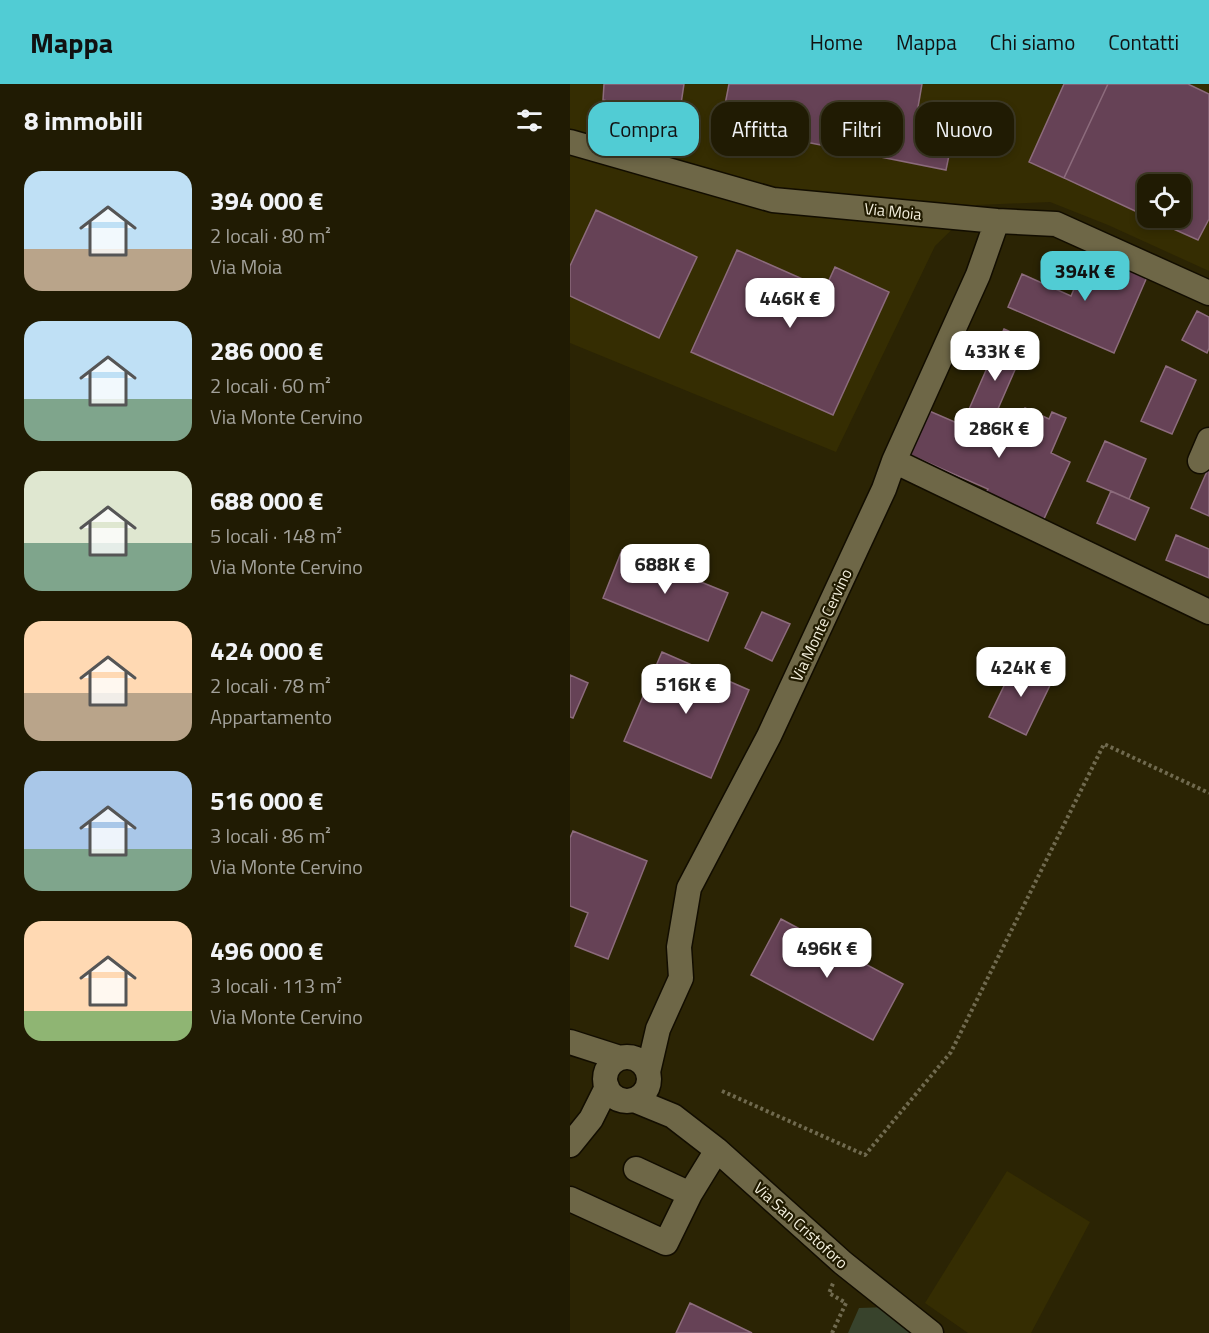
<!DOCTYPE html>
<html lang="it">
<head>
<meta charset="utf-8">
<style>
  :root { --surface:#201b03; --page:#28240d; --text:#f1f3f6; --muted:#a2a19a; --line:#3d3925; --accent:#51ccd4 }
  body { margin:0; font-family:"Titillium Web",sans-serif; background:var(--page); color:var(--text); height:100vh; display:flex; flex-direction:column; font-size:22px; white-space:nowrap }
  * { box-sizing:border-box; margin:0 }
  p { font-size:20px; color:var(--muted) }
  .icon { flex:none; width:33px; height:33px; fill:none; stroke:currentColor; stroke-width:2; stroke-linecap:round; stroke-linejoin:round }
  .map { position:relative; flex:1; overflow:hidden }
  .panel { display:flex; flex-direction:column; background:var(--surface); width:570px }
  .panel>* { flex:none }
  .guide { position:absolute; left:18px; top:18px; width:531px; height:54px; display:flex; gap:12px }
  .fabs { position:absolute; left:567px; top:90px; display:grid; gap:12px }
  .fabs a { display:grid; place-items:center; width:54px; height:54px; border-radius:12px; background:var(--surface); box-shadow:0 3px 9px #0003,0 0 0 2px var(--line); font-size:30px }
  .price { position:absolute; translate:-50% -51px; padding:0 14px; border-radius:12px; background:#fff; color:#222; font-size:20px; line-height:39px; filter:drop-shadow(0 2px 3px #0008) }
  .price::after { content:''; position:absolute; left:50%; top:36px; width:18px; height:14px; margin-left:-9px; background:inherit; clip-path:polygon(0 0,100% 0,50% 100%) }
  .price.selected { background:var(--accent); color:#111 }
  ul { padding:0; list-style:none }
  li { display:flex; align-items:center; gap:18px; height:150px; padding:0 24px }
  li span { display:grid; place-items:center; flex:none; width:168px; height:120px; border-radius:18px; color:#555 }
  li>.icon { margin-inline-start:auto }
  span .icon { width:72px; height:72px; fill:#fffc; stroke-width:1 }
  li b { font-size:26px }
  h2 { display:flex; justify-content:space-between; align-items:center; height:72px; padding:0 24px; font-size:26px }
  .chip { padding:0 21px; border-radius:18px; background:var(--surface); box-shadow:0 3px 9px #0003,0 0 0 2px var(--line); font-size:21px; line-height:54px }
  .chip.selected { background:var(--accent); color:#111 }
  header { display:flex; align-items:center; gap:36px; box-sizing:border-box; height:84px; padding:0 30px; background:var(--accent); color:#111 }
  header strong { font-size:28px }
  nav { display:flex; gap:33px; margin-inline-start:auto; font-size:21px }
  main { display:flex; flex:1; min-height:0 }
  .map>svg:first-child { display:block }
</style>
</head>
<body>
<header>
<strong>Mappa</strong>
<nav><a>Home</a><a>Mappa</a><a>Chi siamo</a><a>Contatti</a></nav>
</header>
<main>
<section class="panel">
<h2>8 immobili<svg class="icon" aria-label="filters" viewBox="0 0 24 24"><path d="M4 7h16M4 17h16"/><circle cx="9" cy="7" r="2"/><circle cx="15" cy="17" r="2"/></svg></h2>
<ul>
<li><span style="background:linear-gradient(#bfe0f5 65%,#b9a48a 0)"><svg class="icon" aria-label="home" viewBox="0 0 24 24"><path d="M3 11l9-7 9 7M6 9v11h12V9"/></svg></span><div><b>394 000 €</b><p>2 locali · 80 m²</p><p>Via Moia</p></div></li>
<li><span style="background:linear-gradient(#bfe0f5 65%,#7fa58c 0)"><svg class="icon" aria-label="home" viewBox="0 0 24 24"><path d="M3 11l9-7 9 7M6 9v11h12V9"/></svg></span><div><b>286 000 €</b><p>2 locali · 60 m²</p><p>Via Monte Cervino</p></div></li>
<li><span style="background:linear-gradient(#dfe7d0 60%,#7fa58c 0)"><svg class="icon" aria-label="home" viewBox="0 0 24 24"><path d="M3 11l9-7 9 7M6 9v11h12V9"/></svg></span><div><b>688 000 €</b><p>5 locali · 148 m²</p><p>Via Monte Cervino</p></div></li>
<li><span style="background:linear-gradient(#ffd9b3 60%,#b9a48a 0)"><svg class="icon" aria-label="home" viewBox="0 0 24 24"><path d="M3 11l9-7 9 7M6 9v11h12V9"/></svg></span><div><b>424 000 €</b><p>2 locali · 78 m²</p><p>Appartamento</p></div></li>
<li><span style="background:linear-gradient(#a9c7e8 65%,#7fa58c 0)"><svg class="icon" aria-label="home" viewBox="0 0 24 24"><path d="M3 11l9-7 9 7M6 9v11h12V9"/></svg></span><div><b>516 000 €</b><p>3 locali · 86 m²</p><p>Via Monte Cervino</p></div></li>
<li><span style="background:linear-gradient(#ffd9b3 75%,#8fb573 0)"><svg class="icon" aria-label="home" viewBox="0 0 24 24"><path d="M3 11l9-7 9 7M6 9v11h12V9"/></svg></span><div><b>496 000 €</b><p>3 locali · 113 m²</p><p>Via Monte Cervino</p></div></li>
</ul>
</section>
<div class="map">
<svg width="639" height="1249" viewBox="0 0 639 1249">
  <rect width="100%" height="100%" fill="#2b2404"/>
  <path fill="#352d02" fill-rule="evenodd" d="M0,0h639v187l-101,-46 -58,-23 -73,3 -42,41 -99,206 -266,-109zM578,100h32v34h-32z
    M437,1087l83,51 -59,111h-63l-43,-30z"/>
  <path fill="#38432c" d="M318,1223l33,26h-73l11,-25z"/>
  <path fill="#664256" stroke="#8c6b7c" stroke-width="1.5" d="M34,0h80l-5,33 -76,-17z
    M159,0h193l-5,29 39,8 -10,49 -225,-45z
    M494,0h44l-44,94 -35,-16z
    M538,0h80l21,10v125l-11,21 -49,-22h31v-34h-32v33l-84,-39z
    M26,126l101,47 -38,81 -89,-42v-30z
    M167,166l88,39 10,-22 54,25 -56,123 -142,-63z
    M520,168l57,25 -33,76 -106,-46 14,-33 49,22z
    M627,227l12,6v31l-2,5 -25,-13z
    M434,245l24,11 -41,94 -24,-11z
    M596,282l30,14 -24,54 -31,-13z
    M455,324l24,11 3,-7 14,6 -15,35 19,9 -27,59 -58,-27 3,-5 -80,-35 19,-44 81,35z
    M535,357l41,18 -17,40 -42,-18z
    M638,385h1v47l-18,-8z
    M541,407l38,17 -14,32 -38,-17z
    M606,451l33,14v29l-43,-18z
    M52,466l106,43 -20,48 -105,-43z
    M192,528l28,12 -18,37 -27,-13z
    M92,568l87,38 -38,88 -87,-37z
    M446,577l37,18 -27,56 -37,-18z
    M0,591l18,8 -15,35 -3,-1z
    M3,747l74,30 -39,98 -33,-13 13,-33 -18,-7v-68z
    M211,835l122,65 -30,56 -122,-65z
    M120,1219l62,30h-76z"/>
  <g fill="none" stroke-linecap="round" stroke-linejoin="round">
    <defs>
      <path id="minor" d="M0,58l203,58 224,21 59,3 153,69
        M324,377l315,151
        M630,377l9,-21
        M0,958l50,16
        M35 995a22 22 0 1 1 44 0a22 22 0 1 1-44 0Z
        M78,988l10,-43 23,-51 -2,-31 10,-59 80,-152 115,-247 10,-28 84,-186 19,-54
        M64,1016l39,16 44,34 126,113 88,70
        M0,1061l21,-26 16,-32
        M66,1085l54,25
        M0,1115l96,44 24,-49 27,-44"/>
    </defs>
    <use href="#minor" stroke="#120d00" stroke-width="27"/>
    <path stroke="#706a4f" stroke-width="4" stroke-dasharray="3 3" stroke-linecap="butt" d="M152,1007l143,64 86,-103 153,-308 105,49
      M262,1249l14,-30 -17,-10 5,-12"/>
    <use href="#minor" stroke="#6e6747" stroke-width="24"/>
  </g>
  <g text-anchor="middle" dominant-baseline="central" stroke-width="4.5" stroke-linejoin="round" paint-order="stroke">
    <g font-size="16" fill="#f4f0de" stroke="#211b00">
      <text transform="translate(323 127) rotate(6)">Via Moia</text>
      <text transform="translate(251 541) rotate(-65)">Via Monte Cervino</text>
      <text transform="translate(231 1141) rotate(42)">Via San Cristoforo</text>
    </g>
  </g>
</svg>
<div class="fabs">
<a><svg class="icon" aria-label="locate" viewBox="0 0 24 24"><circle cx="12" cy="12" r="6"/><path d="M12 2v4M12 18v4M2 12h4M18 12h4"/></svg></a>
</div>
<b class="price selected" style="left:515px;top:218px">394K €</b>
<b class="price" style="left:220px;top:245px">446K €</b>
<b class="price" style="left:425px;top:298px">433K €</b>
<b class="price" style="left:429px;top:375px">286K €</b>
<b class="price" style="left:95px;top:511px">688K €</b>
<b class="price" style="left:451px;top:614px">424K €</b>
<b class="price" style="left:116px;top:631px">516K €</b>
<b class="price" style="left:257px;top:895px">496K €</b>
<div class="guide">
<a class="chip selected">Compra</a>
<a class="chip">Affitta</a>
<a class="chip">Filtri</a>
<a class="chip">Nuovo</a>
</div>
</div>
</main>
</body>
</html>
